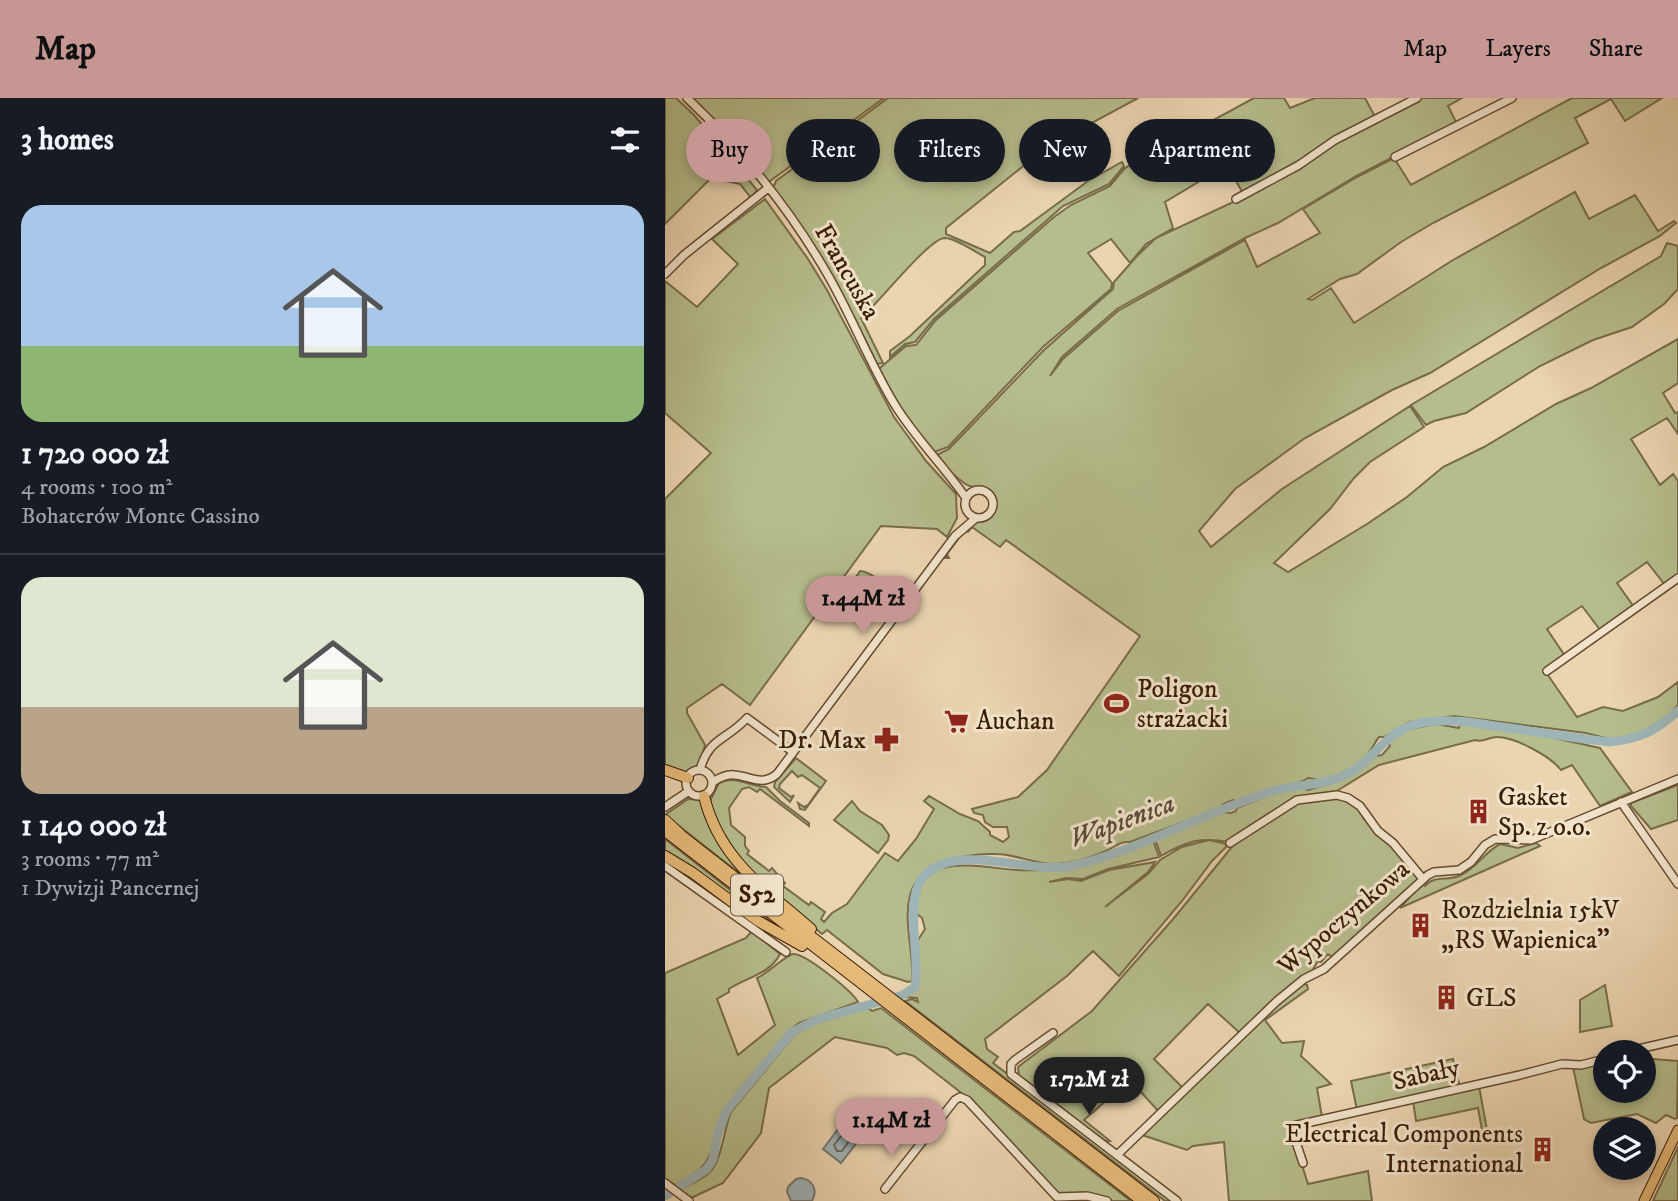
<!DOCTYPE html>
<html lang="en">
<head>
<meta charset="utf-8">
<style>
  :root { --surface:#171b24; --page:#20242c; --text:#f1f3f6; --muted:#9ea1a6; --line:#363941; --accent:#c59692 }
  body { margin:0; font-family:"IM FELL DW Pica",serif; background:var(--page); color:var(--text); height:100vh; display:flex; flex-direction:column; font-size:26px; white-space:nowrap }
  * { box-sizing:border-box; margin:0 }
  p { font-size:23px; color:var(--muted) }
  .icon { flex:none; width:38px; height:38px; fill:none; stroke:currentColor; stroke-width:2; stroke-linecap:round; stroke-linejoin:round }
  .map { position:relative; flex:1; overflow:hidden }
  .drawer { display:flex; flex-direction:column; background:var(--surface); width:665px }
  .drawer>* { flex:none }
  .top-card { position:absolute; left:21px; top:21px; width:665px; height:63px; display:flex; gap:14px }
  .buttons { position:absolute; left:928px; top:942px; display:grid; gap:14px }
  .buttons a { display:grid; place-items:center; width:63px; height:63px; border-radius:50%; background:var(--surface); box-shadow:0 4px 10px #0003; font-size:35px }
  .price { position:absolute; translate:-50% -60px; padding:0 16px; border-radius:24px; background:var(--accent); color:#111; font-size:23px; line-height:46px; filter:drop-shadow(0 2px 4px #0008) }
  .price::after { content:''; position:absolute; left:50%; top:42px; width:21px; height:16px; margin-left:-10px; background:inherit; clip-path:polygon(0 0,100% 0,50% 100%) }
  .price.current { background:#222; color:#fff }
  ul { padding:0; list-style:none }
  li { display:grid; align-content:center; gap:14px; height:371px; padding:0 21px }
  li+li { border-top:2px solid var(--line) }
  li span { display:grid; place-items:center; height:217px; border-radius:21px; color:#555 }
  li>.icon { margin-inline-start:auto }
  span .icon { width:126px; height:126px; fill:#fffc; stroke-width:1 }
  li b { font-size:30px }
  h2 { display:flex; justify-content:space-between; align-items:center; height:84px; padding:0 21px; font-size:30px }
  .pill { padding:0 24px; border-radius:32px; background:var(--surface); box-shadow:0 4px 10px #0003; font-size:24px; line-height:63px }
  .pill.current { background:var(--accent); color:#111 }
  header { display:flex; align-items:center; gap:42px; box-sizing:border-box; height:98px; padding:0 35px; background:var(--accent); color:#111 }
  header strong { font-size:33px }
  nav { display:flex; gap:38px; margin-inline-start:auto; font-size:24px }
  main { display:flex; flex:1; min-height:0 }
  .map>svg:first-child { display:block }
</style>
</head>
<body>
<header>
<strong>Map</strong>
<nav><a>Map</a><a>Layers</a><a>Share</a></nav>
</header>
<main>
<section class="drawer">
<h2>3 homes<svg class="icon" aria-label="filters" viewBox="0 0 24 24"><path d="M4 7h16M4 17h16"/><circle cx="9" cy="7" r="2"/><circle cx="15" cy="17" r="2"/></svg></h2>
<ul>
<li><span style="background:linear-gradient(#a9c7e8 65%,#8fb573 0)"><svg class="icon" aria-label="home" viewBox="0 0 24 24"><path d="M3 11l9-7 9 7M6 9v11h12V9"/></svg></span><div><b>1 720 000 zł</b><p>4 rooms · 100 m²</p><p>Bohaterów Monte Cassino</p></div></li>
<li><span style="background:linear-gradient(#dfe7d0 60%,#b9a48a 0)"><svg class="icon" aria-label="home" viewBox="0 0 24 24"><path d="M3 11l9-7 9 7M6 9v11h12V9"/></svg></span><div><b>1 140 000 zł</b><p>3 rooms · 77 m²</p><p>1 Dywizji Pancernej</p></div></li>
</ul>
</section>
<div class="map">
<svg width="1013" height="1103" viewBox="0 0 1013 1103">
  <rect width="100%" height="100%" fill="#ebd5b1"/>
  <filter id="stains"><feTurbulence type="fractalNoise" baseFrequency=".00286" numOctaves="4"/><feColorMatrix values="0 0 0 0 .2 0 0 0 0 .09 0 0 0 0 .02 0 0 0 .5 -.17"/></filter>
  <radialGradient id="worn" r=".72"><stop offset=".6" stop-color="#630" stop-opacity="0"/><stop offset="1" stop-color="#630" stop-opacity=".3"/></radialGradient>
  <path fill="#b6bd8d" stroke="#786c49" stroke-width="2" d="M0,0h11l18,17 63,75 -6,8 -11,-14 -29,-6 -46,46z
    M30,0h189l-114,83h-3l-21,-25 8,-13 -2,-1 -7,10 -2,-1 -49,-50z
    M223,0h250l-91,49 -101,81v6l44,19 24,-21 6,-1 68,-50 34,-19 2,4 -15,18 -46,22 -129,113 -19,23 -10,2 -15,13v-6l20,-15 75,-71v-8c-12,-6 -27,-18 -40,-19 -16,0 -67,66 -84,80l22,45 -6,1 -22,-45 -82,-131 3,-7z
    M589,0h30l6,10 25,-10h50l10,19 -131,78 -17,-30 -62,37 8,26 -27,16 -16,19 -19,-24 -23,14 24,30 -1,6 -68,58 -95,100 -16,6 -36,-51 -17,-32 2,-3 25,-21 10,-1 20,-25 118,-103 17,-12 39,-19 15,-18z
    M755,0h42l-14,8 9,18 -101,52 -78,47 -33,15 -128,71 -55,48 -12,19 13,-17 55,-48 127,-71 12,27 63,-34 -17,-24 54,-32 37,-19 17,27 161,-87h90l-37,23 -14,-22 -36,19 13,25 -155,80 -32,19 -44,32 -17,5 -32,20 4,1 19,-12 23,35 99,-63 122,-68 14,27 46,-24 23,36 16,-10 2,2 -16,13 -59,32 -171,105 -38,17 -87,48 -70,51 -36,42 12,16 71,-58 128,-83 14,21 -54,35 -16,16 -24,31 -56,54 14,9 79,-48 40,-27 36,-30 41,-20 72,-43 35,-16 87,-49v44l-15,10 12,20 3,-1v22l-11,-16 -36,21 29,46 13,-11 5,7v95l-13,9 -18,-23 -30,21 17,24 -33,24 -19,-25 -35,23 18,27 -20,15 32,46 26,-10 20,4 35,-14 20,-15v23l-18,20 -25,12 -26,2 -23,-6 -132,-17 -45,6 -25,15h-5c-5,6 -7,13 -12,18 -9,12 -33,26 -48,25 -4,0 -7,-2 -11,-2 -6,6 -60,20 -74,24l-1,-2 -10,4 -2,4 -91,34c-11,-1 -14,5 -24,9 -16,7 -34,13 -52,13 -20,0 -39,-10 -58,-10 -30,-1 -77,7 -86,41 -7,28 4,57 2,86l-4,1 -25,-8 -56,-44 -5,4 -77,-66 -19,-24 -17,-41 10,-20c16,-8 30,3 47,4l14,14 29,22v3l-49,-37 -3,3 -8,-5 -7,2 -13,19 2,17 14,12v9l4,5 -2,3 22,17 3,-3 13,15 -2,3 26,19 2,-3 14,10 -4,7 3,3 8,-9 15,-9 38,-51 13,8 18,-22 18,-30 -10,-8 5,-5 31,18 18,7 12,11v3l13,7 6,-5 -2,-10h-14l-8,-5 -2,-7 -9,-2 -2,-4 46,-12 29,-27 93,-134 -134,-96 -6,7 -28,-20 -4,5 -3,-2 -18,24 2,4h-4c4,-11 16,-28 27,-34 5,-3 11,-2 16,-5 5,-3 7,-8 8,-13 1,-23 -21,-14 -32,-23 -11,-8 -20,-17 -27,-28l12,-6 95,-99 69,-61 1,-7 23,-26 19,-18 90,-42 89,-54z
    M100,101l43,60 19,31 67,127 32,44 30,33 1,24 -10,19 -10,-8 -56,-3 -131,179 -28,-21 -35,24v5l18,32 -5,19 -14,9 -21,-6v-268l46,-46 -46,-40v-132l32,26 41,-43 -26,-25z
    M1002,145l11,3v43l-14,15 -32,23 -39,13 -53,26 -74,47 -32,8 -8,4 -15,-20 250,-149z
    M195,473c14,1 32,20 39,30l-3,6 -40,-29 -2,2z
    M772,626l22,4 1,-4 85,12 55,12 32,44 -32,14 -28,-41 -11,5c-11,-14 -46,-33 -64,-33 -9,0 -13,6 -22,3l-96,25 -44,27 -31,4 -75,46c-30,-5 -42,-1 -68,14l-6,-17 66,-27 10,1 5,-2 1,-3 40,-16 25,-4 6,2 28,-8 13,-6 26,-20 7,-1 8,-9 -2,-3c15,-14 30,-16 49,-19z
    M131,660l30,23 -21,29 -5,-1 -2,-6 6,4 4,-2 12,-17 -18,-13 -4,2 -6,-6 -12,13 -1,4 12,9 3,-2 -4,7 -16,-15 1,-5z
    M1013,687v35l-27,9 -20,-23v-3z
    M672,700l16,4 11,13 -1,3 3,3 24,22 29,36 -85,79 -6,-4 -7,8 -3,-1 -7,12 -70,61 -33,-30 -54,55 30,30 -24,24 -30,-33 -46,40 26,21 -10,1 -81,-65 -1,-10 74,-56 82,-93 61,-75 62,-40z
    M23,701l14,1c15,52 35,68 74,102l-111,-87z
    M187,703l8,10 22,14 7,10 -1,5 -10,13 -44,-33z
    M0,741l119,93 -1,1 -94,-68 -24,-13z
    M488,742l6,17 -51,12 -25,10 -17,-1 -17,4 19,-3 13,2 28,-11 46,-8 -7,10 -43,35 43,-33 12,-14 22,-13 27,-7 17,4 1,2 -15,15 -30,40 -63,75 -26,-25 -26,25 -82,63 2,10 11,8 -5,6 181,138h-9l-260,-200 7,-2 6,3 -1,-4 -13,-1 10,-6 4,-6v-45l7,-11 -3,-11 -5,-4c-5,-65 59,-47 99,-44 14,1 29,0 43,-1 18,0 37,-9 53,-14l6,1 11,-8z
    M871,745l4,3 -140,62 22,-25 3,3c11,-12 23,-4 36,-11 16,-8 24,-23 39,-31l18,4z
    M87,833l28,23c-10,20 -33,23 -51,35v3l-12,7 21,56 37,-30 -18,-47c10,-4 29,-23 36,-24 12,-1 59,37 65,48l-59,21 -9,7 -63,75c-11,19 -11,46 -24,61 -8,9 -18,13 -28,19l-10,-6v-206l81,-35z
    M637,885l5,2 1,4 -43,31 17,23 22,-2 -3,15 30,28 -14,4 5,29 -31,14 17,53 60,-13 4,30h-143l-5,-59 -31,4 -6,4 -45,-15 121,-118z
    M940,887l7,41 -32,6v-32z
    M202,909l5,4 9,-3 250,193h-18l-56,-8 -93,-98 -50,-39 -10,-3 -7,2 -10,-7 -52,-11 -66,51 -8,45 -38,50 -32,15 -11,-8c10,-6 23,-11 30,-18 12,-12 14,-44 21,-60l63,-77 20,-11z
    M788,961l7,28 -103,23 -6,-29z
    M987,961l26,2 -1,57 -2,1 -9,-4 -10,8 -19,-9 -46,9 -7,-4 -11,-52 29,-5 3,10v18h38v-21l4,-1z
    M814,988l8,44h-5l-4,-22 -62,13 -3,-20z
    M1013,1049v54h-25z"/>
  <path fill="#9eb5b8" stroke="#767870" stroke-width="2" d="M186,1014l18,15 -28,36 -18,-14z
    M136,1080c12,2 17,12 11,23h-21l-4,-9 1,-5 8,-8z"/>
  <g fill="none" stroke-linecap="round" stroke-linejoin="round">
    <path stroke="#6c685e" stroke-width="2" d="M189,1026l3,3v3l-15,21h-5l-3,-6 16,-20z"/>
    <path stroke="#9eb5b8" stroke-width="9" d="M0,1098l42,-27 6,-10 5,-26 9,-23 65,-78 26,-13 85,-24 12,-8c6,-33 -13,-91 11,-113 37,-32 102,1 145,-8 67,-15 133,-54 199,-74 25,-8 54,-6 77,-18 32,-17 37,-45 78,-52 29,-4 55,2 84,6 33,5 67,10 100,14 31,-3 45,-10 69,-31"/>
    <defs>
      <path id="minor" d="M22,0c55,52 105,114 142,179 24,42 41,87 66,128 21,34 49,61 71,93
        M730,59l117,-59
        M571,101l63,-34 36,-25 82,-42
        M0,176l19,-19 84,-67
        M300 406a14 14 0 1 1 28 0a14 14 0 1 1-28 0Z
        M882,573l131,-93
        M21 685a13 13 0 1 1 26 0a13 13 0 1 1-26 0Z
        M35,672c9,-33 26,-29 47,-52l46,34
        M48,684c6,-4 13,-8 21,-7 17,1 27,12 43,-1l178,-238 21,-18
        M956,704l57,82
        M0,709l24,-16
        M565,745l67,-43 40,-5 11,3 12,8 18,25 15,12 30,36
        M0,768l121,86
        M388,935l-38,27 -4,4v10l166,127
        M960,954l53,-12
        M452,1057l160,-154 27,-22 20,-10 104,-94 6,-3 25,-2 12,-8 14,-17 10,-6 36,1 147,-61
        M638,1065l-11,-33 1,-4 227,-51 42,-11 19,1 24,-6
        M0,1085l24,18
        M220,1091l70,-89 5,-3 7,3 90,97 30,-1 20,5"/>
      <path id="major" d="M979,1103l34,-71"/>
      <path id="highway" d="M0,672l23,8
        M39,698c15,63 60,92 107,133
        M0,722l17,16 82,64 390,301
        M0,733l477,370
        M0,758l28,17 65,48 44,25"/>
    </defs>
    <use href="#minor" stroke="#664a30" stroke-width="10"/>
    <use href="#major" stroke="#391c05" stroke-width="11"/>
    <use href="#highway" stroke="#391c05" stroke-width="12"/>
    <use href="#minor" stroke="#f2e4cc" stroke-width="7"/>
    <use href="#major" stroke="#e6ba78" stroke-width="9"/>
    <use href="#highway" stroke="#e6ba78" stroke-width="10"/>
  </g>
  <defs>
    <symbol id="stadium-bare" viewBox="-9 -9 18 18"><path d="M0-5a6.5 5 0 1 0 0 10a6.5 5 0 1 0 0-10ZM-3.5-1.8h7v3.6h-7Z" fill="#8f2418" stroke="#f2e4cc" stroke-width="2.5" paint-order="stroke"/></symbol>
    <symbol id="supermarket-bare" viewBox="-9 -9 18 18"><path d="M-6-5.5h2.5l.6 2H6L4.5 2H-2.5L-4.4-4H-6ZM-1.5 3.2a1.3 1.3 0 1 0 .1 0ZM3 3.2a1.3 1.3 0 1 0 .1 0Z" fill="#8f2418" stroke="#f2e4cc" stroke-width="2.5" paint-order="stroke"/></symbol>
    <symbol id="pharmacy-bare" viewBox="-9 -9 18 18"><path d="M-2-6h4v4h4v4h-4v4h-4v-4h-4v-4h4Z" fill="#8f2418" stroke="#f2e4cc" stroke-width="2.5" paint-order="stroke"/></symbol>
    <symbol id="building-bare" viewBox="-9 -9 18 18"><path d="M-4-6H4V6H1V3H-1V6H-4ZM-2.5-4.3h1.7v1.8h-1.7ZM.8-4.3h1.7v1.8H.8ZM-2.5-1h1.7V.8h-1.7ZM.8-1h1.7V.8H.8Z" fill="#8f2418" stroke="#f2e4cc" stroke-width="2.5" paint-order="stroke"/></symbol>
  </defs>
  <g fill-rule="evenodd">
    <use href="#stadium-bare" x="434" y="588" width="35" height="35"/>
    <use href="#supermarket-bare" x="274" y="606" width="35" height="35"/>
    <use href="#pharmacy-bare" x="204" y="624" width="35" height="35"/>
    <use href="#building-bare" x="796" y="696" width="35" height="35"/>
    <use href="#building-bare" x="738" y="810" width="35" height="35"/>
    <use href="#building-bare" x="764" y="882" width="35" height="35"/>
    <use href="#building-bare" x="860" y="1034" width="35" height="35"/>
  </g>
  <g text-anchor="middle" dominant-baseline="central" stroke-width="6" stroke-linejoin="round" paint-order="stroke">
    <rect fill="#f2e4cc" stroke="#705841" stroke-width="2" x="66" y="776.5" width="52" height="41" rx="5"/>
    <g font-size="24" font-weight="bold" fill="#391c05">
      <text x="92" y="797">S52</text>
    </g>
    <g font-size="26" fill="#391c05" stroke="#f2e4cc">
      <text transform="translate(182 174) rotate(60)">Francuska</text>
      <text transform="translate(679 820) rotate(-40)">Wypoczynkowa</text>
      <text transform="translate(761 977) rotate(-13)">Sabały</text>
    </g>
    <g font-size="26" fill="#391c05" stroke="#f2e4cc" text-anchor="start">
      <text x="472" y="591">Poligon<tspan x="472" dy="30">strażacki</tspan></text>
      <text x="311" y="623">Auchan</text>
      <text x="201" y="642" text-anchor="end">Dr. Max</text>
      <text x="833" y="699">Gasket<tspan x="833" dy="30">Sp. z o.o.</tspan></text>
      <text x="776" y="812">Rozdzielnia 15kV<tspan x="776" dy="30">„RS Wapienica”</tspan></text>
      <text x="801" y="900">GLS</text>
      <text x="858" y="1036" text-anchor="end">Electrical Components<tspan x="858" dy="30">International</tspan></text>
    </g>
    <g font-size="28" font-style="italic" fill="#574a3b" stroke="#f2e4cc">
      <text transform="translate(457 723) rotate(-20)">Wapienica</text>
    </g>
  </g>
  <rect width="100%" height="100%" filter="url(#stains)"/>
  <rect width="100%" height="100%" fill="url(#worn)"/>
</svg>
<div class="buttons">
<a><svg class="icon" aria-label="locate" viewBox="0 0 24 24"><circle cx="12" cy="12" r="6"/><path d="M12 2v4M12 18v4M2 12h4M18 12h4"/></svg></a>
<a><svg class="icon" aria-label="layers" viewBox="0 0 24 24"><path d="M12 4l9 5-9 5-9-5zM3 14l9 5 9-5"/></svg></a>
</div>
<b class="price" style="left:198px;top:538px">1.44M zł</b>
<b class="price current" style="left:424px;top:1019px">1.72M zł</b>
<b class="price" style="left:226px;top:1060px">1.14M zł</b>
<div class="top-card">
<a class="pill current">Buy</a>
<a class="pill">Rent</a>
<a class="pill">Filters</a>
<a class="pill">New</a>
<a class="pill">Apartment</a>
</div>
</div>
</main>
</body>
</html>
